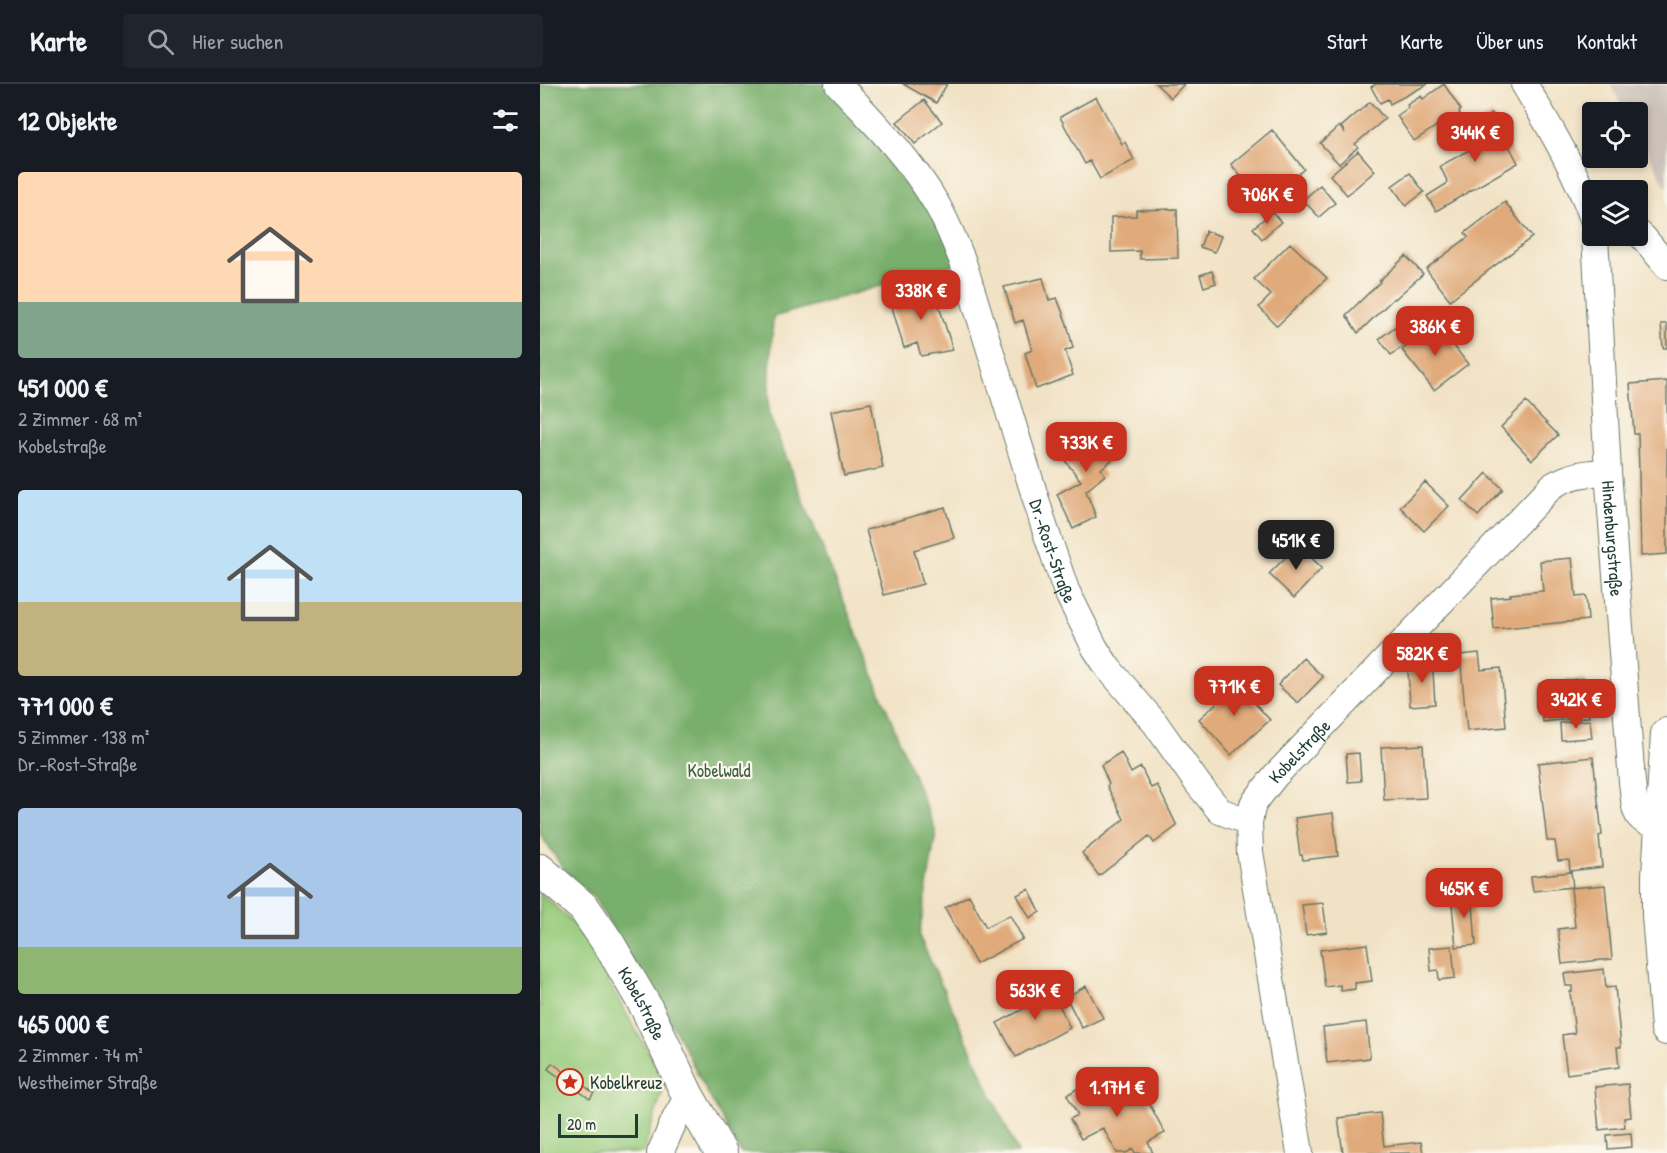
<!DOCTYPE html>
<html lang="de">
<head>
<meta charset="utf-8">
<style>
  :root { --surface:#171b24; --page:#20242c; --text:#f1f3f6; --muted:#9ea1a6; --line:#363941; --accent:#c8321e }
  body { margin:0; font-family:"Patrick Hand",sans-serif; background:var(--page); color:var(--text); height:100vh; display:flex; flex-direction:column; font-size:22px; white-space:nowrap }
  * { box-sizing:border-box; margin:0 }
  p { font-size:20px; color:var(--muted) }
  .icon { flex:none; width:33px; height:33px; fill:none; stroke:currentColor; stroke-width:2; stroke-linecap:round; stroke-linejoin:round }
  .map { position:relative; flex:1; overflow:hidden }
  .drawer { display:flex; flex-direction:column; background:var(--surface); width:540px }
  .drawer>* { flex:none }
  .controls { position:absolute; left:1042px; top:18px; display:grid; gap:12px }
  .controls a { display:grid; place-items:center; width:66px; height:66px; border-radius:6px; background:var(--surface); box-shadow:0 3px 9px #0003; font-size:30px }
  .scale { position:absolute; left:18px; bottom:15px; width:80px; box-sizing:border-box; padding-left:6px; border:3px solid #1f3d34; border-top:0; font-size:16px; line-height:21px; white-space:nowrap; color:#1f3d34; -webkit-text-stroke:4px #fbf7ec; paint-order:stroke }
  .price { position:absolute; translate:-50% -51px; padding:0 14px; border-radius:12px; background:var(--accent); color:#fff; font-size:20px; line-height:39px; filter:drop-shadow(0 2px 3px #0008) }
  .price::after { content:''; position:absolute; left:50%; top:36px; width:18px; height:14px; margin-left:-9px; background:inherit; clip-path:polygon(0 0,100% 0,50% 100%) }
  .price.active { background:#222; color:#fff }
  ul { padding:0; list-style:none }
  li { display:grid; align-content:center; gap:12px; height:318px; padding:0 18px }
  li span { display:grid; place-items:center; height:186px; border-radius:6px; color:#555 }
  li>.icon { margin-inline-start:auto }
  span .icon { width:108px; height:108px; fill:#fffc; stroke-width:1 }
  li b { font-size:26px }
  h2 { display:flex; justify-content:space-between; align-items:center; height:72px; padding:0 18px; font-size:26px }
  header { display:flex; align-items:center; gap:36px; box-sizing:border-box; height:84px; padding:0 30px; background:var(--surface); border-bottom:2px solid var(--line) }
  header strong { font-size:28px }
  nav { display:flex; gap:33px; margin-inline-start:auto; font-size:21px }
  .search { width:420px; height:54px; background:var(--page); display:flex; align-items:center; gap:15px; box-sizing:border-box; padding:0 21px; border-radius:6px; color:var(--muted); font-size:22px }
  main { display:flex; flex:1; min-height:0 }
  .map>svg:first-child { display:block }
</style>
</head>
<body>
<header>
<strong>Karte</strong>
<div class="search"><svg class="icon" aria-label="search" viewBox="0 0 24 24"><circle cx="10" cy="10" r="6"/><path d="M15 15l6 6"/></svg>Hier suchen</div>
<nav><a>Start</a><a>Karte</a><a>Über uns</a><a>Kontakt</a></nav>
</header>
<main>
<section class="drawer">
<h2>12 Objekte<svg class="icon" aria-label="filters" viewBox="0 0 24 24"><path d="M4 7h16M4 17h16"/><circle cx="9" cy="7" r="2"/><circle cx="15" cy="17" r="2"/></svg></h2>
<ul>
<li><span style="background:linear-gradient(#ffd9b3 70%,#7fa58c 0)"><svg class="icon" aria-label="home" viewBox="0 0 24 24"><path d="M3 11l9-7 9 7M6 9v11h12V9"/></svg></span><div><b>451 000 €</b><p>2 Zimmer · 68 m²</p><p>Kobelstraße</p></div></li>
<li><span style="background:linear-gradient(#bfe0f5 60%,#c2b280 0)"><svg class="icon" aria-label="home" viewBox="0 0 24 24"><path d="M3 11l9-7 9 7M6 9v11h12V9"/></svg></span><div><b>771 000 €</b><p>5 Zimmer · 138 m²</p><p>Dr.-Rost-Straße</p></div></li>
<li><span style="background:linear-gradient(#a9c7e8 75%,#8fb573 0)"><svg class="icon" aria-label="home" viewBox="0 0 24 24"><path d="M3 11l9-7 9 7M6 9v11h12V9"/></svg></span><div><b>465 000 €</b><p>2 Zimmer · 74 m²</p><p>Westheimer Straße</p></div></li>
</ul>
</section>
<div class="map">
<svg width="1127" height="1069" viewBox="0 0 1127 1069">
  <rect width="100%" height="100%" fill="#fbf7ec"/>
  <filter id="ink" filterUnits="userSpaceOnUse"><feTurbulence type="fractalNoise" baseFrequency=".0167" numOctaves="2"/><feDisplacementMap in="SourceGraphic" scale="12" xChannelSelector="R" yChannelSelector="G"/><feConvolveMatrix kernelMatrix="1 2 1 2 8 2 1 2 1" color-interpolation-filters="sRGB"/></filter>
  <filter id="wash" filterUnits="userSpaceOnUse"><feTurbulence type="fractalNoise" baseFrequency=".008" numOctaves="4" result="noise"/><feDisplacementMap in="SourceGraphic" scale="24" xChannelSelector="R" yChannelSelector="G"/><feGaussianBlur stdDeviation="1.35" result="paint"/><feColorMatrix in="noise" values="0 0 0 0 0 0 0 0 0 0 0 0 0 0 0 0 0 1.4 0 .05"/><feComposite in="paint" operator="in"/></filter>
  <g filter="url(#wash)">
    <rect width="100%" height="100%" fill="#f1e2c5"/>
    <path fill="#ccc2b9" d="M1070,0h57v104l-29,-53v-23h-13z"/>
    <path fill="#97cb7c" stroke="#5b8458" stroke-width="1.5" d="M0,809l36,32 89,157 -22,71h-103z"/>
    <path fill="#79af6c" stroke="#4c7650" stroke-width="1.5" d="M0,0h298l47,51 78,127 -190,55 -5,95 168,420 -17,104 99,217h-277l-40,-72 -24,-48 -83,-135 -31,-30 -23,-34z"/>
    <g id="blocks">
      <path fill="#e0aa7a" d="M363,0h44l-11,19z
        M616,0h28l-13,14z
        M836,0h52l-38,20 -2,-5 -8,4 -9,-16z
        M904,0l17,26 -2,1 1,2 -8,7 -2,-3 -36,24 -17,-25 11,-8 -1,-3 14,-9 2,3z
        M556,13l26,47 3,-2 9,18 -34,19 -10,-18 -5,3 -25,-47z
        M384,16l18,22 -27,22 -18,-22z
        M830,18l15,17 -30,25 3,3 -19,17 -19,-21 19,-17 6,7 -4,-6z
        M952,29l26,50 -82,48 -9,-15 21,-13 -8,-17 33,-18 -9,-15z
        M732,46l32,39 -41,35 -32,-40z
        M818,67l17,20 -28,24 -17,-20z
        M870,89l14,19 -18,14 -14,-20z
        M780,101l15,18 -16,14 -16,-17z
        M965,118l27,35 -82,63 -24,-31 42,-32 -3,-4z
        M637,125l1,49 -38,1v-8l-29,1v-35l25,-1v-6z
        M732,128l9,10 -19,17 -9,-11z
        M666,147l15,5 -6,16 -15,-5z
        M750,159l37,35 -50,48 -18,-19 12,-12 -17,-16z
        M866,172l17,18 -28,25 -1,-1 -36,35 -12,-18 34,-33 -1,-1z
        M672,187l4,12 -12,4 -4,-12z
        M503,194l6,22 8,-2 10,26 6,24 -8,3 8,24 -37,14 -11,-36 7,-3 -9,-30 -8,3 -11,-36z
        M392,200l21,66 -32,6 -4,-13 -13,5 -15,-51z
        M868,233l12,16 -29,22 -12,-16z
        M896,239l32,41 -34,26 -32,-40z
        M1121,240h6v24h-4z
        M1127,297v173l-26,2 -3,-122h-4l-4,-50z
        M986,318l32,33 -26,25 -31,-33z
        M331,319l12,65 -39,8 -13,-65z
        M557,340l23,29 -19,16 4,6 -19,16 10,26 -23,12 -16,-35 24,-13 -21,-27z
        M947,389l16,16 -25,27 -16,-16z
        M885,398l24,24 -25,25 -24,-24z
        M405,423l9,31 -40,12 9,34 -39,11 -18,-65z
        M758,461l24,23 -28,30 -25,-24z
        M1032,474l4,39 10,-1 2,24 -94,9 -3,-31 20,-2 -1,-2 33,-3 -3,-30z
        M939,569l2,17 20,-2 5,59 -39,4 -7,-76z
        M892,572l3,48 -25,2 -2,-36z
        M763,574l20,19 -25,26 -20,-18z
        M691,593l39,43 -39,35 -32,-36 21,-19 -7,-7z
        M1045,594l4,39 -46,5 -4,-38z
        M1050,636l2,18 -31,2 -1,-17z
        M883,661l3,53 -42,2 -3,-53z
        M581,668l10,21 10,-6 10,21 6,-3 20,41 -23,17 -5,-7 -50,40 -17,-23 42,-34 -17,-33 2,-2 -8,-19z
        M819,669l2,28 -13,1 -2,-28z
        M1053,673l9,78 -3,1 3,31 -32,4 -1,-11 -11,1 -3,-20h-8l-9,-78z
        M793,729l5,43 -35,4 -1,-5h-2l-5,-37z
        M1031,788l2,15 -40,4 -2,-15z
        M1065,801l7,74 -50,5 -4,-35 17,-2 -4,-39z
        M489,805l11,23 -10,6 -13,-23z
        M932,807l4,54 -20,2 -5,-53z
        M429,811l17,32 24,-12 13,24 -47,25 -31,-56z
        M783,819l4,29 -21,3 -4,-30z
        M827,860l5,37 -17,2v6l-14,2 -1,-6 -15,2 -5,-37z
        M912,862l3,32 -16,2 -1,-10 -7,1 -2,-23z
        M1064,885l2,19 9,-1 6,60h-4l2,20 -52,7 -5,-39 13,-2 -5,-41h2v-6h-6l-2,-12z
        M508,897l22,47 -54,29 -19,-34 36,-19 -6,-13z
        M546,902l17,32 -21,10 -16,-31z
        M826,938l4,36 -43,5 -4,-36z
        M12,979l42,30 -4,6 -42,-30z
        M597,997l28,52 -17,9 5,11h-18l-2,-4 -7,4h-9l-14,-25 -22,11 -11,-20 8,-4 -11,-20 19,-12 11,19z
        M1088,1000l3,33 -7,1 1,9 -26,3 -4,-43z
        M840,1029l4,33 37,-4 2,11h-80l-5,-35z
        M1091,1049l1,14 -24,2 -1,-14z"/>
    </g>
  </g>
  <g filter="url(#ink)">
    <use href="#blocks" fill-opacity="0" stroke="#687767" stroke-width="1.5"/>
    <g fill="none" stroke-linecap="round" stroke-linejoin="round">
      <defs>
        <g id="minor">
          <path id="s1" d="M298,0c35,37 72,75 98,119 11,19 19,39 27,59l82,267 21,61 29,58 13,20 47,55 43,61 22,27 29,11"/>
          <path d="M984,0c26,43 52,87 69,135"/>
          <path d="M1098,149l5,4 24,29"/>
          <path id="s2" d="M1055,152l13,236 24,310c4,27 -1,39 29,44l6,-3"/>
          <path d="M120,1069l16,-36 12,-21"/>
          <path id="s3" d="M760,1069l-50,-301 -1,-30 4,-18 22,-28 277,-290c20,-12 34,-13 56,-14"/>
        </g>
        <g id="tertiary">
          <path d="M1127,650l-9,141v40l9,114"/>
          <path id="s4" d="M0,786l44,38 25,36 37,63 42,89 33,57"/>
        </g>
      </defs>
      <use href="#minor" stroke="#687767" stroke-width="28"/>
      <use href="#tertiary" stroke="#687767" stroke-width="34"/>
      <use href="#minor" stroke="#fff" stroke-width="26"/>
      <use href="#tertiary" stroke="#fff" stroke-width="32"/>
    </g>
  </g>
  <defs>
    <symbol id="sight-ring" viewBox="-11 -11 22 22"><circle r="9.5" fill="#fbf7ec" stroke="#c8321e" stroke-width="1.5"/><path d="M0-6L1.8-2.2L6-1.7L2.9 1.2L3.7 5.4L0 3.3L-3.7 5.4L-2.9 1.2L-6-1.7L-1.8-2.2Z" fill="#c8321e"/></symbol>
  </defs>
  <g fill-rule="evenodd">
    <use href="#sight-ring" x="15" y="983" width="30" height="30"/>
  </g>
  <g text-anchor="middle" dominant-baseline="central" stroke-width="4.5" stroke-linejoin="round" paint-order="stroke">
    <g font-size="18" fill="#1f3d34" stroke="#fbf7ec">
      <text stroke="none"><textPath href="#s2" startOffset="303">Hindenburgstraße</textPath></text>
      <text stroke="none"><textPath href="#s1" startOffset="522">Dr.-Rost-Straße</textPath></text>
      <text stroke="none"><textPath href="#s3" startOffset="424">Kobelstraße</textPath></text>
      <text stroke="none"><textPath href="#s4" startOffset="170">Kobelstraße</textPath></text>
    </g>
    <g font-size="18" fill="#3d6046" stroke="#fbf7ec">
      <text x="179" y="686">Kobelwald</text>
    </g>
    <g font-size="18" fill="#1f3d34" stroke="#fbf7ec" text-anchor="start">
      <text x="50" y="998">Kobelkreuz</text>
    </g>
  </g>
</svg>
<div class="controls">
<a><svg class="icon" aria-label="locate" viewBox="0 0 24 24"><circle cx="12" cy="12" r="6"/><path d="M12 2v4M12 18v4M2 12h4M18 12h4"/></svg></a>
<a><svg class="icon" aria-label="layers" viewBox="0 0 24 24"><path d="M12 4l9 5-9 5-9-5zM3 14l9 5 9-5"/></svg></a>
</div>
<div class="scale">20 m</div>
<b class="price" style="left:935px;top:79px">344K €</b>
<b class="price" style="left:727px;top:141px">706K €</b>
<b class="price" style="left:381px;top:237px">338K €</b>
<b class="price" style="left:895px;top:273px">386K €</b>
<b class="price" style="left:546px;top:389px">733K €</b>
<b class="price active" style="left:756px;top:487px">451K €</b>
<b class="price" style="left:882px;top:600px">582K €</b>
<b class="price" style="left:694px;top:633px">771K €</b>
<b class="price" style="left:1036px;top:646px">342K €</b>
<b class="price" style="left:924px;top:835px">465K €</b>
<b class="price" style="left:495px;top:937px">563K €</b>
<b class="price" style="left:577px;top:1034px">1.17M €</b>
</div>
</main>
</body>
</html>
